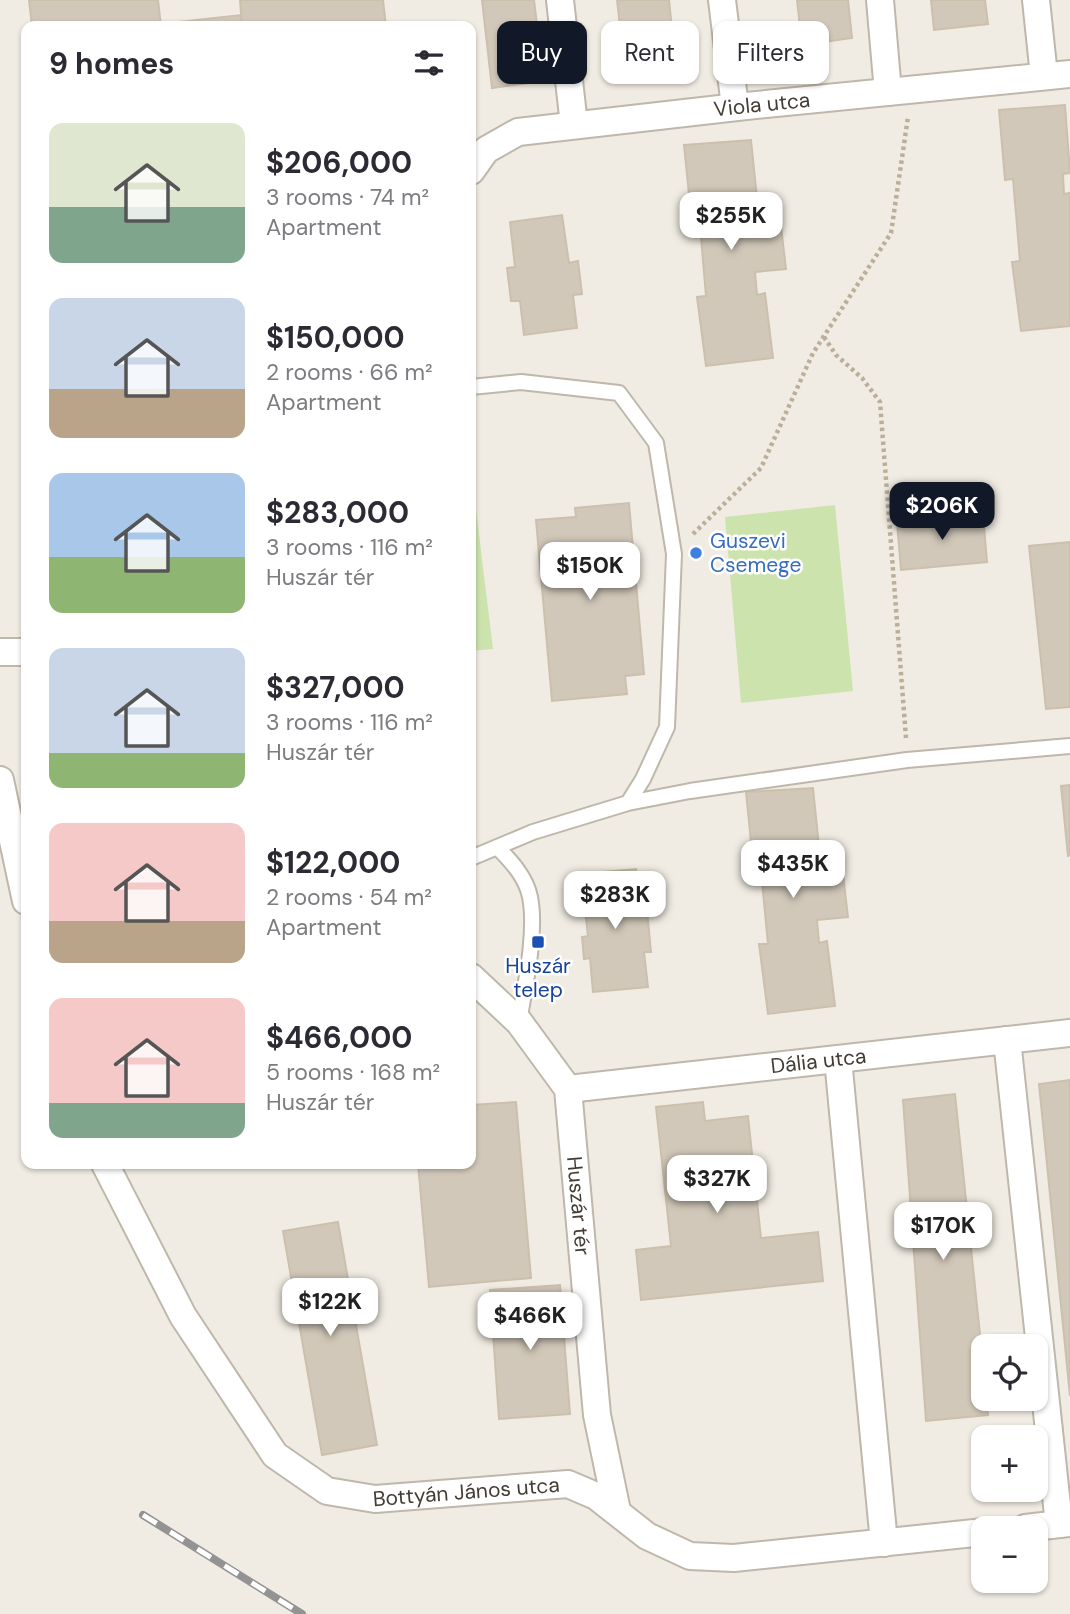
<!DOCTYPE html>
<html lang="en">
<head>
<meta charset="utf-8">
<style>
  :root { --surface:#fff; --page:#f2f2f3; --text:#2b2b33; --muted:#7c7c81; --accent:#111827 }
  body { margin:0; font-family:"DM Sans",sans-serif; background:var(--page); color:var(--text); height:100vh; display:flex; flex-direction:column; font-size:26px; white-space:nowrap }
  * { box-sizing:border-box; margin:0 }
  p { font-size:23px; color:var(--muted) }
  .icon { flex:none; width:38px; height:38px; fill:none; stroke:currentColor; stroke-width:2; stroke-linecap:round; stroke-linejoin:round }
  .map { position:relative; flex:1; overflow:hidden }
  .sheet { position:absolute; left:21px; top:21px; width:455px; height:1148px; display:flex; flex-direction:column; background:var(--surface); border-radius:14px; box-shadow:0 2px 5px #0004 }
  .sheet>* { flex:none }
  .hud { position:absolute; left:497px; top:21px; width:467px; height:63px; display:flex; gap:14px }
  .tools { position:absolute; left:971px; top:1334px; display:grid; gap:14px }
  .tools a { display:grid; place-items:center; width:77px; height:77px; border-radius:14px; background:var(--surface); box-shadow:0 2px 5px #0004; font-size:35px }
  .price { position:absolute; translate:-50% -60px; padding:0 16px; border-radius:14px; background:#fff; color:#222; font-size:23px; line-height:46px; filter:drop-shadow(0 2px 4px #0008) }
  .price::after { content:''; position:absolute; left:50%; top:42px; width:21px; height:16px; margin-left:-10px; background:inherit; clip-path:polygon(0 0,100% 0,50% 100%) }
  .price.current { background:var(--accent); color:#fff }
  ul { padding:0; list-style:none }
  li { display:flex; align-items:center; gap:21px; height:175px; padding:0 28px }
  li span { display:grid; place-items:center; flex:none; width:196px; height:140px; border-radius:14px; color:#555 }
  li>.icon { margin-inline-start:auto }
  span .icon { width:84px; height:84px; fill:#fffc; stroke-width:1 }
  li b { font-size:30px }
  h2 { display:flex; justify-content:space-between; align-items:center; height:84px; padding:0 28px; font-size:30px }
  .chip { padding:0 24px; border-radius:14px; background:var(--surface); box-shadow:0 2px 5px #0004; font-size:24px; line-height:63px }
  .chip.current { background:var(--accent); color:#fff }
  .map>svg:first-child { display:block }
</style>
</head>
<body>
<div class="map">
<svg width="1070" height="1614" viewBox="0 0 1070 1614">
  <rect width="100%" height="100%" fill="#f1ece3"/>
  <path fill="#cce3ae" d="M471,469l22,180 -22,2z
    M835,505l18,186 -112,12 -16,-186z"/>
  <path fill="#d1c8b9" stroke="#ccc0ad" stroke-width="2" d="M29,0h129l3,26h-129z
    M240,0h143l3,26h-144z
    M482,0h52l10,81 -52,7z
    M617,0h52l6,58 -51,3z
    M797,0h51l4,38 -50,7z
    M931,0h54l3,24 -54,6z
    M241,15l1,11h-81v-2z
    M1065,105l5,68 -7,1 1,20 6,-1v133l-49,5 -9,-69 8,-1 -7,-82 -8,1 -6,-70z
    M751,140l7,68 -10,1 1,20 32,-3 5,43 -31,3 2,23 8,-2 8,65 -67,8 -9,-69 9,-1 -7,-82h-8l-7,-69z
    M562,215l7,48 9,-2 4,33 -9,1 4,33 -53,7 -4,-34h-9l-4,-33 8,-1 -5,-45z
    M629,503l15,171 -19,2 2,18 -75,7 -16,-181 40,-3 -1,-9z
    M983,515l4,47 -86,8 -4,-48z
    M1070,542v165l-24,2 -17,-163z
    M1070,785v70l-2,1 -7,-70z
    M813,788l7,68 -9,1v19l32,-2 5,43 -31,3 2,23 8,-2 8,65 -67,8 -9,-70h9l-8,-83 -7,1 -7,-70z
    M636,869l4,42 7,-1 4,42h-7l4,35 -55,5 -3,-34 -6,1 -2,-22 6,-1 -7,-62z
    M1070,1080v316l-31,-312z
    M955,1094l29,279v25h2l2,17 -62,6 -23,-321z
    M516,1102l15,176 -102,9 -11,-123h53v-59z
    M703,1102l2,19 43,-5 13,122 57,-6 5,49 -182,19 -5,-50 35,-4 -15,-139z
    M338,1222l39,223 -55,10 -39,-224z
    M560,1285l10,129 -71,5 -9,-129z"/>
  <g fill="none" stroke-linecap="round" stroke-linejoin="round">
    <defs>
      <path id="lane" d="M471,387l50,-5 98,11 37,50 18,111 -7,173 -24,52 -15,24
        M497,847c14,14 29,30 33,50 7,35 -5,89 -11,125
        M471,858l62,-26 95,-29 62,-12 217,-31 163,-14"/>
      <g id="street">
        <path d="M560,0l14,125"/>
        <path d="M722,0l13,107"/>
        <path d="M880,0l8,92"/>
        <path d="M1036,0l8,76"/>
        <path id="s1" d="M471,171l15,-21 32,-18 228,-26 324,-32"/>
        <path d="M0,652h26"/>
        <path d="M0,780l26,121"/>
        <path id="s2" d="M471,977l48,45 49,67 29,326 20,96"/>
        <path d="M1007,1040l52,484"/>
        <path d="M838,1059l46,484"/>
        <path id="s3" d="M568,1089l502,-56"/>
        <path id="s4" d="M105,1164l78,152 92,139 52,36 48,8 193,-15 28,12 51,40 43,20 44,2 250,-26"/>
        <path d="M1025,1528l45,-5"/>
      </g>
    </defs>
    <use href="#lane" stroke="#beb7aa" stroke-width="18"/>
    <use href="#street" stroke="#beb7aa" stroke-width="30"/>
    <path stroke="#bcaf99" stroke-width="4.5" stroke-dasharray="3.5 3.5" stroke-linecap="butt" d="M824,337l12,18 26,23 18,24 26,336
      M693,534l68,-66 52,-115 78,-120 17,-116"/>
    <use href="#lane" stroke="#fff" stroke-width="14"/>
    <use href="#street" stroke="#fff" stroke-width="26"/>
    <defs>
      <path id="rail" d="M143,1515l159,99"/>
    </defs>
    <use href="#rail" stroke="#939393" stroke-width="8"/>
    <use href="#rail" stroke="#fff" stroke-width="5" stroke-dasharray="16" stroke-linecap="butt"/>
  </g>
  <circle fill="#3f7fe0" stroke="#fff" stroke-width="2.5" cx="696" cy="553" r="7"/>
  <rect fill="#1a4fb4" stroke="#fff" stroke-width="2.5" x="531" y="935" width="14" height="14" rx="3.5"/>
  <g text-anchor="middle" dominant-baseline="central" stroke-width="5" stroke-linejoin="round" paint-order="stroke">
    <g font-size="21" fill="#423c34" stroke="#fff">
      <text stroke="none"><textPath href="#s1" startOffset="308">Viola utca</textPath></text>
      <text stroke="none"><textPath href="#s3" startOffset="252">Dália utca</textPath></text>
      <text stroke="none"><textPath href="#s2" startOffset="266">Huszár tér</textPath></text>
      <text stroke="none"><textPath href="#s4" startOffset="541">Bottyán János utca</textPath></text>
    </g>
    <g font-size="21" fill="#366cbe" stroke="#fff" text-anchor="start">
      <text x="710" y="541">Guszevi<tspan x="710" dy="24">Csemege</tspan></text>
    </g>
    <g font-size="21" fill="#164399" stroke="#fff">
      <text x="538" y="966">Huszár<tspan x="538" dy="24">telep</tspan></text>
    </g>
  </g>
</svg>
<div class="tools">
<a><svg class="icon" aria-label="locate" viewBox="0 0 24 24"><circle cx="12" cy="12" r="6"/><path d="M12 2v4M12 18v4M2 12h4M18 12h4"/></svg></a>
<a>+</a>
<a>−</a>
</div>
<b class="price" style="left:731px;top:252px">$255K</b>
<b class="price current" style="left:942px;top:542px">$206K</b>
<b class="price" style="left:590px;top:602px">$150K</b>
<b class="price" style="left:793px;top:900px">$435K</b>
<b class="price" style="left:615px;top:931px">$283K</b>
<b class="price" style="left:717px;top:1215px">$327K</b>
<b class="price" style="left:943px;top:1262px">$170K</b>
<b class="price" style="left:330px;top:1338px">$122K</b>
<b class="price" style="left:530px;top:1352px">$466K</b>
<div class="hud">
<a class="chip current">Buy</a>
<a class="chip">Rent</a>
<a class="chip">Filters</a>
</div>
<section class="sheet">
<h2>9 homes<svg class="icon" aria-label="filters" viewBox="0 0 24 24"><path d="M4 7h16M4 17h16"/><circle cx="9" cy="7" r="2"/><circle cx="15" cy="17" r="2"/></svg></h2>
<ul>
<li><span style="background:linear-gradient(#dfe7d0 60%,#7fa58c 0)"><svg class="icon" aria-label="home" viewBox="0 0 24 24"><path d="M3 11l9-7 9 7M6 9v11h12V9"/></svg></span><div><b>$206,000</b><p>3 rooms · 74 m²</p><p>Apartment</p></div></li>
<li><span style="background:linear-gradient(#c9d6e8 65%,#b9a48a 0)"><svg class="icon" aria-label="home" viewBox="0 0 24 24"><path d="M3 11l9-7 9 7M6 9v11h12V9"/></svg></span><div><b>$150,000</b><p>2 rooms · 66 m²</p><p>Apartment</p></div></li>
<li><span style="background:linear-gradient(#a9c7e8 60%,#8fb573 0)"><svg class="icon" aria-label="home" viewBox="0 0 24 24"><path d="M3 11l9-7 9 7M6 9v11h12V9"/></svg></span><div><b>$283,000</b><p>3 rooms · 116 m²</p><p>Huszár tér</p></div></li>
<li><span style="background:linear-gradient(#c9d6e8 75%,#8fb573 0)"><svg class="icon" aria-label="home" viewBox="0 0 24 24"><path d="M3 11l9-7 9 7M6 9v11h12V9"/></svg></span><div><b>$327,000</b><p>3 rooms · 116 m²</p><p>Huszár tér</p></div></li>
<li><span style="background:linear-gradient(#f6c9c9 70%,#b9a48a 0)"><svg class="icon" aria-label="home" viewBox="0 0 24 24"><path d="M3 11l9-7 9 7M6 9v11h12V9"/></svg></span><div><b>$122,000</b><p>2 rooms · 54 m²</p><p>Apartment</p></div></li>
<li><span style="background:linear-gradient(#f6c9c9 75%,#7fa58c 0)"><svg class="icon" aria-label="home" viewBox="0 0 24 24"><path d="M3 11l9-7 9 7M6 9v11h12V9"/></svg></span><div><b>$466,000</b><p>5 rooms · 168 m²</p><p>Huszár tér</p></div></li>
</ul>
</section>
</div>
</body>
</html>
